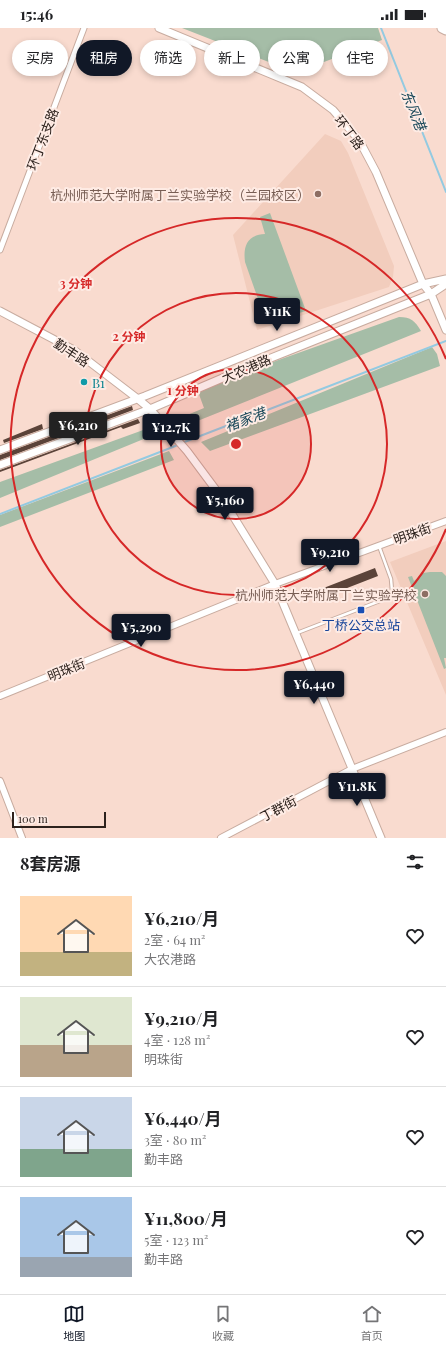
<!DOCTYPE html>
<html lang="zh">
<head>
<meta charset="utf-8">
<style>
  :root { --surface:#fff; --page:#f2f2f2; --text:#202124; --muted:#757577; --line:#e0e0e0; --accent:#111827 }
  body { margin:0; font-family:"Playfair Display","Noto Sans SC",serif; background:var(--page); color:var(--text); height:100vh; display:flex; flex-direction:column; font-size:15px; white-space:nowrap }
  * { box-sizing:border-box; margin:0 }
  p { font-size:13px; color:var(--muted) }
  .icon { flex:none; width:22px; height:22px; fill:none; stroke:currentColor; stroke-width:2; stroke-linecap:round; stroke-linejoin:round }
  .map { position:relative; height:810px; overflow:hidden }
  .drawer { display:flex; flex-direction:column; background:var(--surface); flex:1 }
  .drawer>* { flex:none }
  .guide { position:absolute; left:12px; top:12px; width:422px; height:36px; display:flex; gap:8px }
  .scale { position:absolute; left:12px; bottom:10px; width:94px; box-sizing:border-box; padding-left:4px; border:2px solid #2d221d; border-top:0; font-size:11px; line-height:14px; white-space:nowrap; color:#2d221d; -webkit-text-stroke:3px #feebe4; paint-order:stroke }
  .price { position:absolute; translate:-50% -34px; padding:0 9px; border-radius:4px; background:var(--accent); color:#fff; font-size:13px; line-height:26px; filter:drop-shadow(0 1px 2px #0008) }
  .price::after { content:''; position:absolute; left:50%; top:24px; width:12px; height:9px; margin-left:-6px; background:inherit; clip-path:polygon(0 0,100% 0,50% 100%) }
  .price.active { background:#222; color:#fff }
  ul { padding:0; list-style:none }
  li { display:flex; align-items:center; gap:12px; height:100px; padding:0 20px }
  li+li { border-top:1px solid var(--line) }
  li span { display:grid; place-items:center; flex:none; width:112px; height:80px; border-radius:0px; color:#555 }
  li>.icon { margin-inline-start:auto }
  span .icon { width:48px; height:48px; fill:#fffc; stroke-width:1 }
  li b { font-size:17px }
  h2 { display:flex; justify-content:space-between; align-items:center; height:48px; padding:0 20px; font-size:17px }
  .pill { padding:0 14px; border-radius:18px; background:var(--surface); box-shadow:0 2px 6px #0003; font-size:14px; line-height:36px }
  .pill.active { background:var(--accent); color:#fff }
  .status { display:flex; justify-content:space-between; align-items:center; height:28px; padding:0 20px; background:var(--surface); direction:ltr }
  .status svg { height:11px; fill:currentColor }
  .tab-bar { display:flex; justify-content:space-around; align-items:center; height:56px; border-top:1px solid var(--line); background:var(--surface); font-size:11px; color:var(--muted) }
  .tab-bar a { display:grid; justify-items:center; gap:2px }
  .tab-bar .active { color:var(--accent) }
  .map>svg:first-child { display:block }
</style>
</head>
<body>
<div class="status"><b>15:46</b><svg viewBox="0 0 49 12"><path d="M0 12V9h3v3zM5 12V6h3v6zM10 12V3h3v9zM15 12V0h3v12zM26 1h20v11H26zM47 4h2v5h-2z"/></svg></div>
<div class="map">
<svg width="446" height="810" viewBox="0 0 446 810">
  <rect width="100%" height="100%" fill="#f9dbcf"/>
  <path fill="#f2cdbd" d="M325,106l16,7 7,12 46,113 -1,11 -4,10 -132,43 -24,-95z
    M446,513v154l-56,-133z"/>
  <path fill="#a5bda7" d="M182,0h196l4,12 -66,25 -14,10z
    M270,185l36,98 -7,2 -2,-4c-4,8 -13,10 -21,11l-13,-7 -18,-51c-2,-16 2,-27 20,-28l-5,-17z
    M399,289c12,0 16,4 22,14l-236,95 -5,-8 24,-10 -7,-19z
    M432,319l5,7 3,12 -230,85 -9,-9z
    M146,401l5,7 -151,62v-16z
    M169,423l5,9 -174,67v-12z
    M430,544h12l4,4v82h-2l2,10 -2,1 -36,-92 4,-1 2,5 9,-8z"/>
  <g fill="none" stroke-linecap="round" stroke-linejoin="round">
    <path stroke="#93cae1" stroke-width="2" d="M381,0l65,164
      M182,415l264,-102
      M0,486l178,-69"/>
  </g>
  <path fill="#5b4339" d="M132,378l1,4 -133,50v-5z
    M138,391l2,4 -17,6 -2,-2 -121,45v-2z
    M42,396l1,5 -39,14 -1,-3z
    M375,540l3,8 -54,21 -3,-8z"/>
  <g fill="none" stroke-linecap="round" stroke-linejoin="round">
    <defs>
      <path id="service" d="M297,605l88,-34 7,-8 -1,-12 -12,-33"/>
      <path id="minor" d="M0,222l84,-222"/>
      <path id="tertiary" d="M0,668l275,-112 171,-63
        M0,753l22,57
        M221,810l131,-69 94,-37"/>
      <path id="secondary" d="M159,0l143,59 31,23 26,30 17,32 47,112 8,10 15,36
        M0,283l74,39 64,49 12,10 37,42 35,47 53,86 106,254
        M0,422l145,-54 278,-112 23,-5
        M0,437l150,-56 96,-41 185,-74 15,-10"/>
      <path id="motorway" d="M442,0l4,2"/>
    </defs>
    <use href="#service" stroke="#c8aca0" stroke-width="4.5"/>
    <use href="#minor" stroke="#c8aca0" stroke-width="7"/>
    <use href="#tertiary" stroke="#c8aca0" stroke-width="8"/>
    <use href="#secondary" stroke="#c8aca0" stroke-width="9"/>
    <use href="#motorway" stroke="#c8aca0" stroke-width="11"/>
    <use href="#service" stroke="#fff" stroke-width="2.5"/>
    <use href="#minor" stroke="#fff" stroke-width="5"/>
    <use href="#tertiary" stroke="#fff" stroke-width="6"/>
    <use href="#secondary" stroke="#fff" stroke-width="7"/>
    <use href="#motorway" stroke="#fff" stroke-width="9"/>
  </g>
  <circle cx="236" cy="416" r="75" fill="#d62828" fill-opacity=".12"/>
  <g fill="none" stroke="#d62828" stroke-width="2">
    <circle cx="236" cy="416" r="75"/>
    <circle cx="236" cy="416" r="151"/>
    <path d="M446 501A226 226 0 1 1 446 331"/>
  </g>
  <g fill="#8d6e63" stroke="#feebe4" stroke-width="1.5">
    <circle cx="318" cy="166" r="4"/>
    <circle cx="425" cy="566" r="4"/>
  </g>
  <circle fill="#0f9aa8" stroke="#feebe4" stroke-width="1.5" cx="84" cy="354" r="4"/>
  <rect fill="#1a4fb4" stroke="#feebe4" stroke-width="1.5" x="357" y="578" width="8" height="8" rx="2"/>
  <g text-anchor="middle" dominant-baseline="central" stroke-width="4" stroke-linejoin="round" paint-order="stroke">
    <g font-size="13" fill="#2d221d" stroke="#feebe4">
      <text transform="translate(350 104) rotate(53)">环丁路</text>
      <text transform="translate(42 111) rotate(-69)">环丁东支路</text>
      <text transform="translate(72 324) rotate(33)">勤丰路</text>
      <text transform="translate(246 340) rotate(-23)">大农港路</text>
      <text transform="translate(412 505) rotate(-20)">明珠街</text>
      <text transform="translate(66 641) rotate(-22)">明珠街</text>
      <text transform="translate(278 780) rotate(-28)">丁群街</text>
    </g>
    <g font-size="13" fill="#785e54" stroke="#feebe4" text-anchor="end">
      <text x="310" y="166">杭州师范大学附属丁兰实验学校（兰园校区）</text>
      <text x="417" y="566">杭州师范大学附属丁兰实验学校</text>
    </g>
    <g font-size="13" fill="#0d838f" stroke="#feebe4" text-anchor="start">
      <text x="92" y="354">B1</text>
    </g>
    <g font-size="13" fill="#164399" stroke="#feebe4">
      <text x="361" y="596">丁桥公交总站</text>
    </g>
    <g font-size="14" font-style="italic" fill="#194859" stroke="#feebe4">
      <text transform="translate(414 82) rotate(68)">东风港</text>
      <text transform="translate(245 391) rotate(-21)">褚家港</text>
    </g>
  </g>
  <circle cx="236" cy="416" r="6" fill="#d62828" stroke="#feebe4" stroke-width="2"/>
  <g font-size="12" text-anchor="middle" font-weight="bold" fill="#d62828" stroke="#feebe4" stroke-width="4" stroke-linejoin="round" paint-order="stroke">
    <text x="76" y="260">3 分钟</text>
    <text x="129" y="313">2 分钟</text>
    <text x="183" y="367">1 分钟</text>
  </g>
</svg>
<div class="scale">100 m</div>
<b class="price" style="left:277px;top:304px">¥11K</b>
<b class="price active" style="left:78px;top:418px">¥6,210</b>
<b class="price" style="left:171px;top:420px">¥12.7K</b>
<b class="price" style="left:225px;top:493px">¥5,160</b>
<b class="price" style="left:330px;top:545px">¥9,210</b>
<b class="price" style="left:141px;top:620px">¥5,290</b>
<b class="price" style="left:314px;top:677px">¥6,440</b>
<b class="price" style="left:357px;top:779px">¥11.8K</b>
<div class="guide">
<a class="pill">买房</a>
<a class="pill active">租房</a>
<a class="pill">筛选</a>
<a class="pill">新上</a>
<a class="pill">公寓</a>
<a class="pill">住宅</a>
</div>
</div>
<section class="drawer">
<h2>8套房源<svg class="icon" aria-label="filters" viewBox="0 0 24 24"><path d="M4 7h16M4 17h16"/><circle cx="9" cy="7" r="2"/><circle cx="15" cy="17" r="2"/></svg></h2>
<ul>
<li><span style="background:linear-gradient(#ffd9b3 70%,#c2b280 0)"><svg class="icon" aria-label="home" viewBox="0 0 24 24"><path d="M3 11l9-7 9 7M6 9v11h12V9"/></svg></span><div><b>¥6,210/月</b><p>2室 · 64 m²</p><p>大农港路</p></div><svg class="icon" aria-label="heart" viewBox="0 0 24 24"><path d="M12 20l-8-8c-3-5 5-10 8-4 3-6 11-1 8 4z"/></svg></li>
<li><span style="background:linear-gradient(#dfe7d0 60%,#b9a48a 0)"><svg class="icon" aria-label="home" viewBox="0 0 24 24"><path d="M3 11l9-7 9 7M6 9v11h12V9"/></svg></span><div><b>¥9,210/月</b><p>4室 · 128 m²</p><p>明珠街</p></div><svg class="icon" aria-label="heart" viewBox="0 0 24 24"><path d="M12 20l-8-8c-3-5 5-10 8-4 3-6 11-1 8 4z"/></svg></li>
<li><span style="background:linear-gradient(#c9d6e8 65%,#7fa58c 0)"><svg class="icon" aria-label="home" viewBox="0 0 24 24"><path d="M3 11l9-7 9 7M6 9v11h12V9"/></svg></span><div><b>¥6,440/月</b><p>3室 · 80 m²</p><p>勤丰路</p></div><svg class="icon" aria-label="heart" viewBox="0 0 24 24"><path d="M12 20l-8-8c-3-5 5-10 8-4 3-6 11-1 8 4z"/></svg></li>
<li><span style="background:linear-gradient(#a9c7e8 75%,#9aa5b1 0)"><svg class="icon" aria-label="home" viewBox="0 0 24 24"><path d="M3 11l9-7 9 7M6 9v11h12V9"/></svg></span><div><b>¥11,800/月</b><p>5室 · 123 m²</p><p>勤丰路</p></div><svg class="icon" aria-label="heart" viewBox="0 0 24 24"><path d="M12 20l-8-8c-3-5 5-10 8-4 3-6 11-1 8 4z"/></svg></li>
</ul>
</section>
<nav class="tab-bar">
<a class="active"><svg class="icon" aria-label="map" viewBox="0 0 24 24"><path d="M3 6l6-2 6 2 6-2v14l-6 2-6-2-6 2zM9 4v14M15 6v14"/></svg>地图</a>
<a><svg class="icon" aria-label="saved" viewBox="0 0 24 24"><path d="M7 4h10v16l-5-4-5 4z"/></svg>收藏</a>
<a><svg class="icon" aria-label="home" viewBox="0 0 24 24"><path d="M3 11l9-7 9 7M6 9v11h12V9"/></svg>首页</a>
</nav>
</body>
</html>
